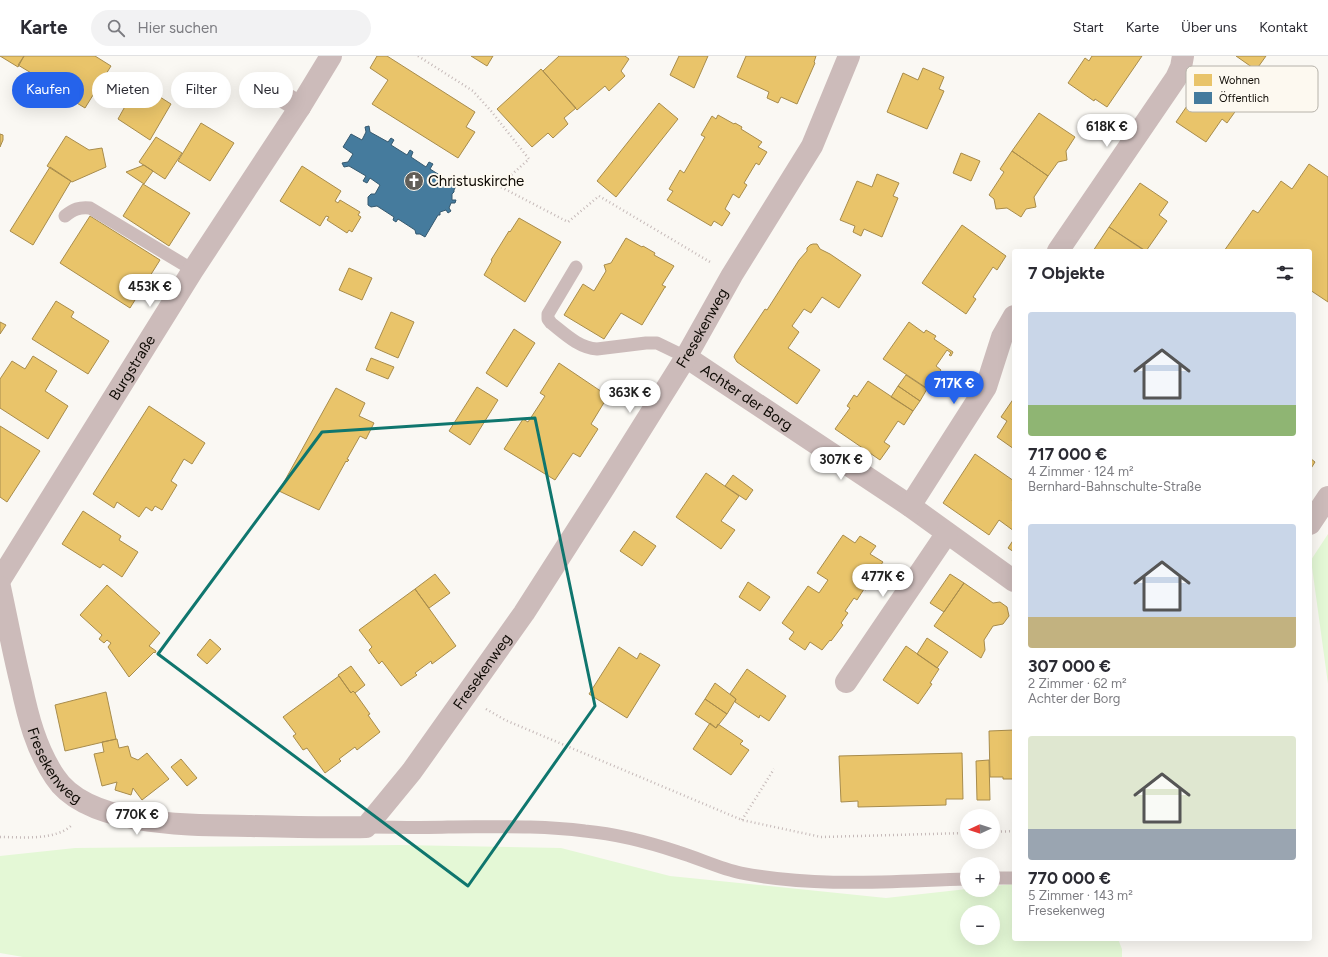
<!DOCTYPE html>
<html lang="de">
<head>
<meta charset="utf-8">
<style>
  :root { --surface:#fff; --page:#f2f2f3; --text:#2b2b33; --muted:#7c7c81; --line:#e1e1e2; --accent:#2563eb }
  body { margin:0; font-family:Figtree,sans-serif; background:var(--page); color:var(--text); height:100vh; display:flex; flex-direction:column; font-size:15px; white-space:nowrap }
  * { box-sizing:border-box; margin:0 }
  p { font-size:13px; color:var(--muted) }
  .icon { flex:none; width:22px; height:22px; fill:none; stroke:currentColor; stroke-width:2; stroke-linecap:round; stroke-linejoin:round }
  .map { position:relative; flex:1; overflow:hidden }
  .panel { position:absolute; left:1012px; top:193px; width:300px; height:692px; display:flex; flex-direction:column; background:var(--surface); border-radius:4px; box-shadow:0 4px 16px #0002 }
  .panel>* { flex:none }
  .banner { position:absolute; left:12px; top:16px; width:380px; height:36px; display:flex; gap:8px }
  .needle { width:26px; rotate:267deg }
  .buttons { position:absolute; left:960px; top:753px; display:grid; gap:8px }
  .buttons a { display:grid; place-items:center; width:40px; height:40px; border-radius:50%; background:var(--surface); box-shadow:0 4px 16px #0002; font-size:20px }
  .price { position:absolute; translate:-50% -34px; padding:0 9px; border-radius:14px; background:#fff; color:#222; font-size:13px; line-height:26px; filter:drop-shadow(0 1px 2px #0008) }
  .price::after { content:''; position:absolute; left:50%; top:24px; width:12px; height:9px; margin-left:-6px; background:inherit; clip-path:polygon(0 0,100% 0,50% 100%) }
  .price.selected { background:var(--accent); color:#fff }
  ul { padding:0; list-style:none }
  li { display:grid; align-content:center; gap:8px; height:212px; padding:0 16px }
  li span { display:grid; place-items:center; height:124px; border-radius:4px; color:#555 }
  li>.icon { margin-inline-start:auto }
  span .icon { width:72px; height:72px; fill:#fffc; stroke-width:1 }
  li b { font-size:17px }
  h2 { display:flex; justify-content:space-between; align-items:center; height:48px; padding:0 16px; font-size:17px }
  .tag { padding:0 14px; border-radius:18px; background:var(--surface); box-shadow:0 4px 16px #0002; font-size:14px; line-height:36px }
  .tag.selected { background:var(--accent); color:#fff }
  header { display:flex; align-items:center; gap:24px; box-sizing:border-box; height:56px; padding:0 20px; background:var(--surface); border-bottom:1px solid var(--line) }
  header strong { font-size:19px }
  nav { display:flex; gap:22px; margin-inline-start:auto; font-size:14px }
  .search { width:280px; height:36px; background:var(--page); display:flex; align-items:center; gap:10px; box-sizing:border-box; padding:0 14px; border-radius:22px; color:var(--muted); font-size:15px }
  .map>svg:first-child { display:block }
</style>
</head>
<body>
<header>
<strong>Karte</strong>
<div class="search"><svg class="icon" aria-label="search" viewBox="0 0 24 24"><circle cx="10" cy="10" r="6"/><path d="M15 15l6 6"/></svg>Hier suchen</div>
<nav><a>Start</a><a>Karte</a><a>Über uns</a><a>Kontakt</a></nav>
</header>
<div class="map">
<svg width="1328" height="901" viewBox="0 0 1328 901">
  <rect width="100%" height="100%" fill="#faf8f3"/>
  <path fill="#e4f8d6" fill-rule="evenodd" d="M1328,478v150l-17,-124z
    M400,789l161,3 109,28 216,22 81,-9 26,1v-4l21,-2v55h104l4,10v8h-1099l-23,-4v-97l75,-8zM967,856h26v26h-26z"/>
  <path fill="#e9c46a" stroke="#a88c4c" d="M0,0h24l-6,11z
    M24,0h71l16,10 -26,42 -18,-11 -2,4 -18,-10 4,-6 -33,-20z
    M377,0h10l88,56 -9,15 9,5 -17,26 -86,-54 16,-24 -18,-12z
    M471,0h22l-6,10z
    M559,0h66l4,3 -8,12 4,5 -16,15 -4,-5 -28,24 -34,-39z
    M679,0h29l-14,32 -24,-13z
    M746,0h70l-2,6 1,1 -18,41 -16,-7 -3,6 -11,-5 2,-6 -32,-15z
    M1092,0h50l-35,51 -12,-8 -1,2 -26,-18 17,-25 4,3z
    M1236,0h30l-10,14z
    M923,12l21,9 -5,12 5,2 -17,38 -40,-17 16,-39 15,7z
    M541,13l35,39 -12,10 4,6 -15,14 -5,-5 -16,14 -35,-38z
    M1206,22l36,24 -15,21 -5,-4 -16,23 -30,-20z
    M138,27l33,21 -21,36 -32,-21z
    M659,47l19,16 -62,78 -19,-16z
    M1039,57l36,24 -9,14 1,9 -9,2 -10,14 -36,-25z
    M718,59l16,9 1,-1 7,4 -1,2 21,13 -4,5 9,5 -8,13 -3,-2 -12,20 3,2 -8,13 -6,-4 -8,15 5,4 -8,13 -8,-5 -3,5 -44,-26 6,-9 -4,-2 11,-19 4,3 21,-36 -4,-2 11,-19 4,3z
    M201,67l33,20 -24,38 -32,-20z
    M0,78l3,1v5l-3,7z
    M66,80l23,14 13,-2 4,19 -34,15 -25,-16z
    M156,81l26,16 -17,26 -26,-17z
    M1012,95l36,25 -14,21 2,10 -10,2 -5,8 -14,-9 -11,1 -2,-10 -5,-4 15,-23 -4,-3z
    M961,97l19,8 -9,20 -18,-8z
    M1309,108l19,13v125l-18,-12v-39h-86l29,-41 5,3 23,-32 11,8z
    M144,109l9,6 -9,13 -18,-12z
    M302,110l39,25 -6,10 3,2 2,-3 20,12 -2,3 3,2 -9,15 -3,-2 -2,3 -20,-13 2,-3 -3,-1 -6,10 -40,-25z
    M50,111l21,14 -38,64 -23,-14z
    M877,118l22,9 -6,13 5,2 -16,39 -18,-8 -3,7 -8,-4 2,-6 -15,-6 17,-39 15,6z
    M1140,127l28,19 -9,13 8,6 -21,30 -37,-24z
    M143,128l47,29 -21,33 -46,-30z
    M90,160l70,44 -30,48 -70,-45z
    M519,162l42,24 -36,60 -41,-27 8,-14 -1,-1 18,-29 1,1z
    M962,169l44,31 -9,14 -4,-3 -20,30 3,2 -10,15 -44,-31z
    M1109,171l36,24h-52z
    M626,182l16,9 1,-1 12,7 -1,2 20,11 -12,19 4,2h-1l-23,38 -21,-12 -17,26 -40,-24 19,-31 11,7 12,-20 -2,-6 7,-2z
    M813,188h4l3,5 10,5 31,21 -22,33 -17,-11 -11,16 -7,-4 -12,17 7,6 -11,16 32,22 -23,34 -60,-42 -3,-5 1,-3 30,-45 2,1 32,-50 8,-9v-3l3,-3z
    M349,212l23,10 -10,22 -23,-10z
    M56,245l18,11 -3,5 38,24 -21,33 -56,-35z
    M391,256l23,10 -16,36 -23,-10z
    M0,266l6,3 -6,9z
    M909,266l15,11 2,-3 10,6 -2,3 19,13 -2,4 -2,-1 2,-2 -4,-3 -11,16 5,4 -13,19 -45,-30z
    M514,273l21,14 -28,44 -21,-14z
    M33,300l24,15 -12,20 23,15 -20,33 -48,-31v-29l12,-18 13,8z
    M371,302l23,9 -6,12 -22,-9z
    M559,307l49,33 -17,28 7,5 -18,28 -7,-4 -18,27 -51,-31 19,-30 5,3 17,-26 -5,-3z
    M906,319l21,14 -7,12 -22,-15z
    M868,325l45,30 -9,14 -6,-4 -14,21 6,4 -10,14 -45,-31 15,-21 -3,-2 7,-11 3,2z
    M898,330l22,15 -7,10 -22,-14z
    M477,331l21,13 -28,45 -21,-14z
    M336,332l29,15 -6,13 15,7 -8,16 -6,-3 -13,23 2,1 -2,2 -1,-1 -27,49 -40,-19z
    M1014,342v51l-17,-12 10,-16 -6,-4z
    M149,350l56,37 -13,21 -8,-5 -13,22 6,4 -15,25 -7,-4 -3,5 -6,-4 -7,10 -22,-15 -3,6 -21,-14z
    M0,370l40,25 -33,51 -7,-5z
    M975,398l39,27v17l-2,3 2,2v28l-15,-11 -10,15 -46,-32z
    M1310,402l5,4 -5,8z
    M706,417l33,23 -18,25 14,9 -14,19 -45,-32z
    M733,419l20,15 -7,10 -21,-14z
    M83,455l38,25 -2,4 19,12 -16,25 -19,-13 -3,4 -38,-24z
    M634,475l22,15 -14,20 -22,-15z
    M843,479l12,8 5,-7 16,10 -6,8 13,8 -8,11 2,1 -11,16 -2,-1 -7,11 -3,-2 -9,13 3,2 -7,10 2,2 -12,16 -1,-1 -8,10 -12,-8 -5,8 -16,-11 5,-7 -12,-9 26,-37 11,7 9,-13 -11,-7z
    M1014,483v13l-6,-4z
    M435,518l15,19 -21,15 -14,-19z
    M950,518l14,9 -20,29 -14,-9z
    M748,526l22,15 -10,14 -21,-14z
    M964,527l29,20 7,-1 7,5 2,9 -6,8 -10,2 -9,14 1,10 -4,8 -47,-32z
    M107,529l53,48 -11,13 7,5 -1,2 -1,-1 -25,25 -21,-30 3,-4 -4,-3 -3,3 -5,-4 3,-4 -22,-20z
    M415,533l41,57 -24,18 -1,-3 -16,12 2,2 -16,11 -19,-25 -3,3 -10,-14 3,-3 -13,-17z
    M927,582l21,14 -11,16 -20,-14z
    M210,583l11,10 -14,15 -10,-9z
    M906,590l33,23 -9,14 2,1 -14,20 -35,-24z
    M619,591l18,12 3,-6 20,12 -33,53 -38,-24z
    M351,610l14,19 -10,8 -2,-2 -2,2 -13,-18z
    M747,613l39,27 -17,25 -9,-6 -1,3 -24,-16 1,-3 -6,-5z
    M339,620l12,17 2,-2 2,2 15,21 -2,1 12,17 -23,18 -2,-3 -16,12 2,2 -16,12 -18,-25 -4,2 -10,-14 3,-2 -13,-17z
    M715,627l21,16 -9,15 -22,-15z
    M106,636l10,47 -51,12 -10,-46z
    M705,643l22,15 -11,14 -21,-14z
    M710,667l6,5 2,-4 25,17 -3,3 9,6 -18,25 -38,-26z
    M1014,674v49h-11v-2h-13l-1,-46z
    M117,683l2,9 9,-2 3,11 7,3 9,-7 22,26 -27,21 -9,-12 -2,7 -16,-5 2,-8 -15,4 -8,-32 10,-2 -2,-10z
    M962,697l1,46h-17v6l-88,2v-6l-17,1 -2,-46z
    M181,703l16,19 -10,8 -16,-19z
    M989,704l1,40h-13l-1,-39z"/>
  <path fill="#457b9d" stroke="#35596f" d="M369,70l1,6 18,10 3,-4 3,2 -3,5 16,10 3,-5 3,2 -2,5 15,10 3,-5 4,2 -3,5 16,10 7,-1 1,4 -3,1 5,3 -2,4v2l-2,2v6h4l-1,3h-4l-2,5 2,3 -3,2 -2,-3 -6,2v3h-2l-13,22 -5,-3h-4l-1,-4 -17,-11 -2,3 -3,-2 1,-3 -17,-11 -6,1 -3,-2v-8l3,-3h4l5,-9 -10,-7 -3,5 -4,-2 3,-5 -17,-10 -5,1 -2,-4 6,-1 5,-8 -10,-7 8,-13 11,6 4,-8 -1,-5z"/>
  <g fill="none" stroke-linecap="round" stroke-linejoin="round">
    <path stroke="#c5b9b8" stroke-width="2.5" stroke-dasharray="1 3" stroke-linecap="butt" d="M418,0l55,35 18,20 38,48 -30,27 69,36 31,-26 111,66
      M486,653l19,11 237,100 79,17 146,-4
      M742,764l32,-51
      M993,776l21,-1
      M0,781c22,0 55,4 72,-12"/>
    <path stroke="#ccbbba" stroke-width="13" d="M65,160c9,-7 14,-9 25,-8l103,62
      M576,211l-28,47v5l3,4c14,11 28,25 46,26l49,-6h11l29,14
      M366,771c27,0 55,1 82,0 46,0 91,-2 137,4 32,3 63,11 93,21 20,6 43,17 63,21 75,15 151,8 226,6
      M993,822h21"/>
    <g stroke="#ccbbba" stroke-width="22">
      <path d="M260,27l40,24"/>
      <path d="M1058,195l118,-173 5,-11 2,-11"/>
      <path id="s1" d="M686,301l224,149 104,75"/>
      <path d="M910,450l76,-119 16,-50 12,-21"/>
      <path d="M1310,468l18,-27"/>
      <path id="s2" d="M0,524l193,-310 107,-163 31,-51"/>
      <path id="s3" d="M0,531c7,32 13,65 21,97 7,33 15,65 34,93 33,51 142,48 196,49 38,1 76,2 115,1l46,-56 112,-158 80,-125 82,-131 46,-82 80,-129 37,-90"/>
      <path d="M846,626l101,-149"/>
    </g>
  </g>
  <path fill="none" stroke="#0f766e" stroke-width="3" stroke-linejoin="round" d="M535,362l60,288 -127,180 -310,-232 164,-222z"/>
  <defs>
    <symbol id="church-disc" viewBox="-11 -11 22 22"><circle r="9.5" fill="#615e58" stroke="#fdf9f0"/><path d="M-1.2-6h2.4v3.5h3.3v2.4h-3.3V6h-2.4V-.1h-3.3v-2.4h3.3Z" fill="#fff"/></symbol>
  </defs>
  <g fill-rule="evenodd">
    <use href="#church-disc" x="403" y="114" width="22" height="22"/>
  </g>
  <g text-anchor="middle" dominant-baseline="central" stroke-width="4" stroke-linejoin="round" paint-order="stroke">
    <g font-size="15" fill="#0f0b05" stroke="#fdf9f0" text-anchor="start">
      <text x="428" y="125">Christuskirche</text>
    </g>
    <g font-size="15" fill="#0f0b05" stroke="#fdf9f0">
      <text stroke="none"><textPath href="#s3" startOffset="1125">Fresekenweg</textPath></text>
      <text stroke="none"><textPath href="#s2" startOffset="250">Burgstraße</textPath></text>
      <text stroke="none"><textPath href="#s1" startOffset="73">Achter der Borg</textPath></text>
      <text stroke="none"><textPath href="#s3" startOffset="717">Fresekenweg</textPath></text>
      <text stroke="none"><textPath href="#s3" startOffset="189">Fresekenweg</textPath></text>
    </g>
  </g>
  <rect x="1186" y="10" width="132" height="46" rx="6" fill="#fdf9f0" stroke="#b6b2aa" stroke-width="1"/>
  <rect x="1194" y="18" width="18" height="12" fill="#e9c46a"/>
  <rect x="1194" y="36" width="18" height="12" fill="#457b9d"/>
  <g font-size="11" fill="#0f0b05">
    <text x="1219" y="28">Wohnen</text>
    <text x="1219" y="46">Öffentlich</text>
  </g>
</svg>
<div class="buttons">
<a><svg class="needle" viewBox="-14 -14 28 28"><path d="M0-13l5 13h-10z" fill="#e53935"/><path d="M0 13l5-13h-10z" fill="#7c7c81"/></svg></a>
<a>+</a>
<a>−</a>
</div>
<b class="price" style="left:1107px;top:92px">618K €</b>
<b class="price" style="left:150px;top:252px">453K €</b>
<b class="price selected" style="left:954px;top:349px">717K €</b>
<b class="price" style="left:630px;top:358px">363K €</b>
<b class="price" style="left:841px;top:425px">307K €</b>
<b class="price" style="left:883px;top:542px">477K €</b>
<b class="price" style="left:137px;top:780px">770K €</b>
<div class="banner">
<a class="tag selected">Kaufen</a>
<a class="tag">Mieten</a>
<a class="tag">Filter</a>
<a class="tag">Neu</a>
</div>
<section class="panel">
<h2>7 Objekte<svg class="icon" aria-label="filters" viewBox="0 0 24 24"><path d="M4 7h16M4 17h16"/><circle cx="9" cy="7" r="2"/><circle cx="15" cy="17" r="2"/></svg></h2>
<ul>
<li><span style="background:linear-gradient(#c9d6e8 75%,#8fb573 0)"><svg class="icon" aria-label="home" viewBox="0 0 24 24"><path d="M3 11l9-7 9 7M6 9v11h12V9"/></svg></span><div><b>717 000 €</b><p>4 Zimmer · 124 m²</p><p>Bernhard-Bahnschulte-Straße</p></div></li>
<li><span style="background:linear-gradient(#c9d6e8 75%,#c2b280 0)"><svg class="icon" aria-label="home" viewBox="0 0 24 24"><path d="M3 11l9-7 9 7M6 9v11h12V9"/></svg></span><div><b>307 000 €</b><p>2 Zimmer · 62 m²</p><p>Achter der Borg</p></div></li>
<li><span style="background:linear-gradient(#dfe7d0 75%,#9aa5b1 0)"><svg class="icon" aria-label="home" viewBox="0 0 24 24"><path d="M3 11l9-7 9 7M6 9v11h12V9"/></svg></span><div><b>770 000 €</b><p>5 Zimmer · 143 m²</p><p>Fresekenweg</p></div></li>
</ul>
</section>
</div>
</body>
</html>
